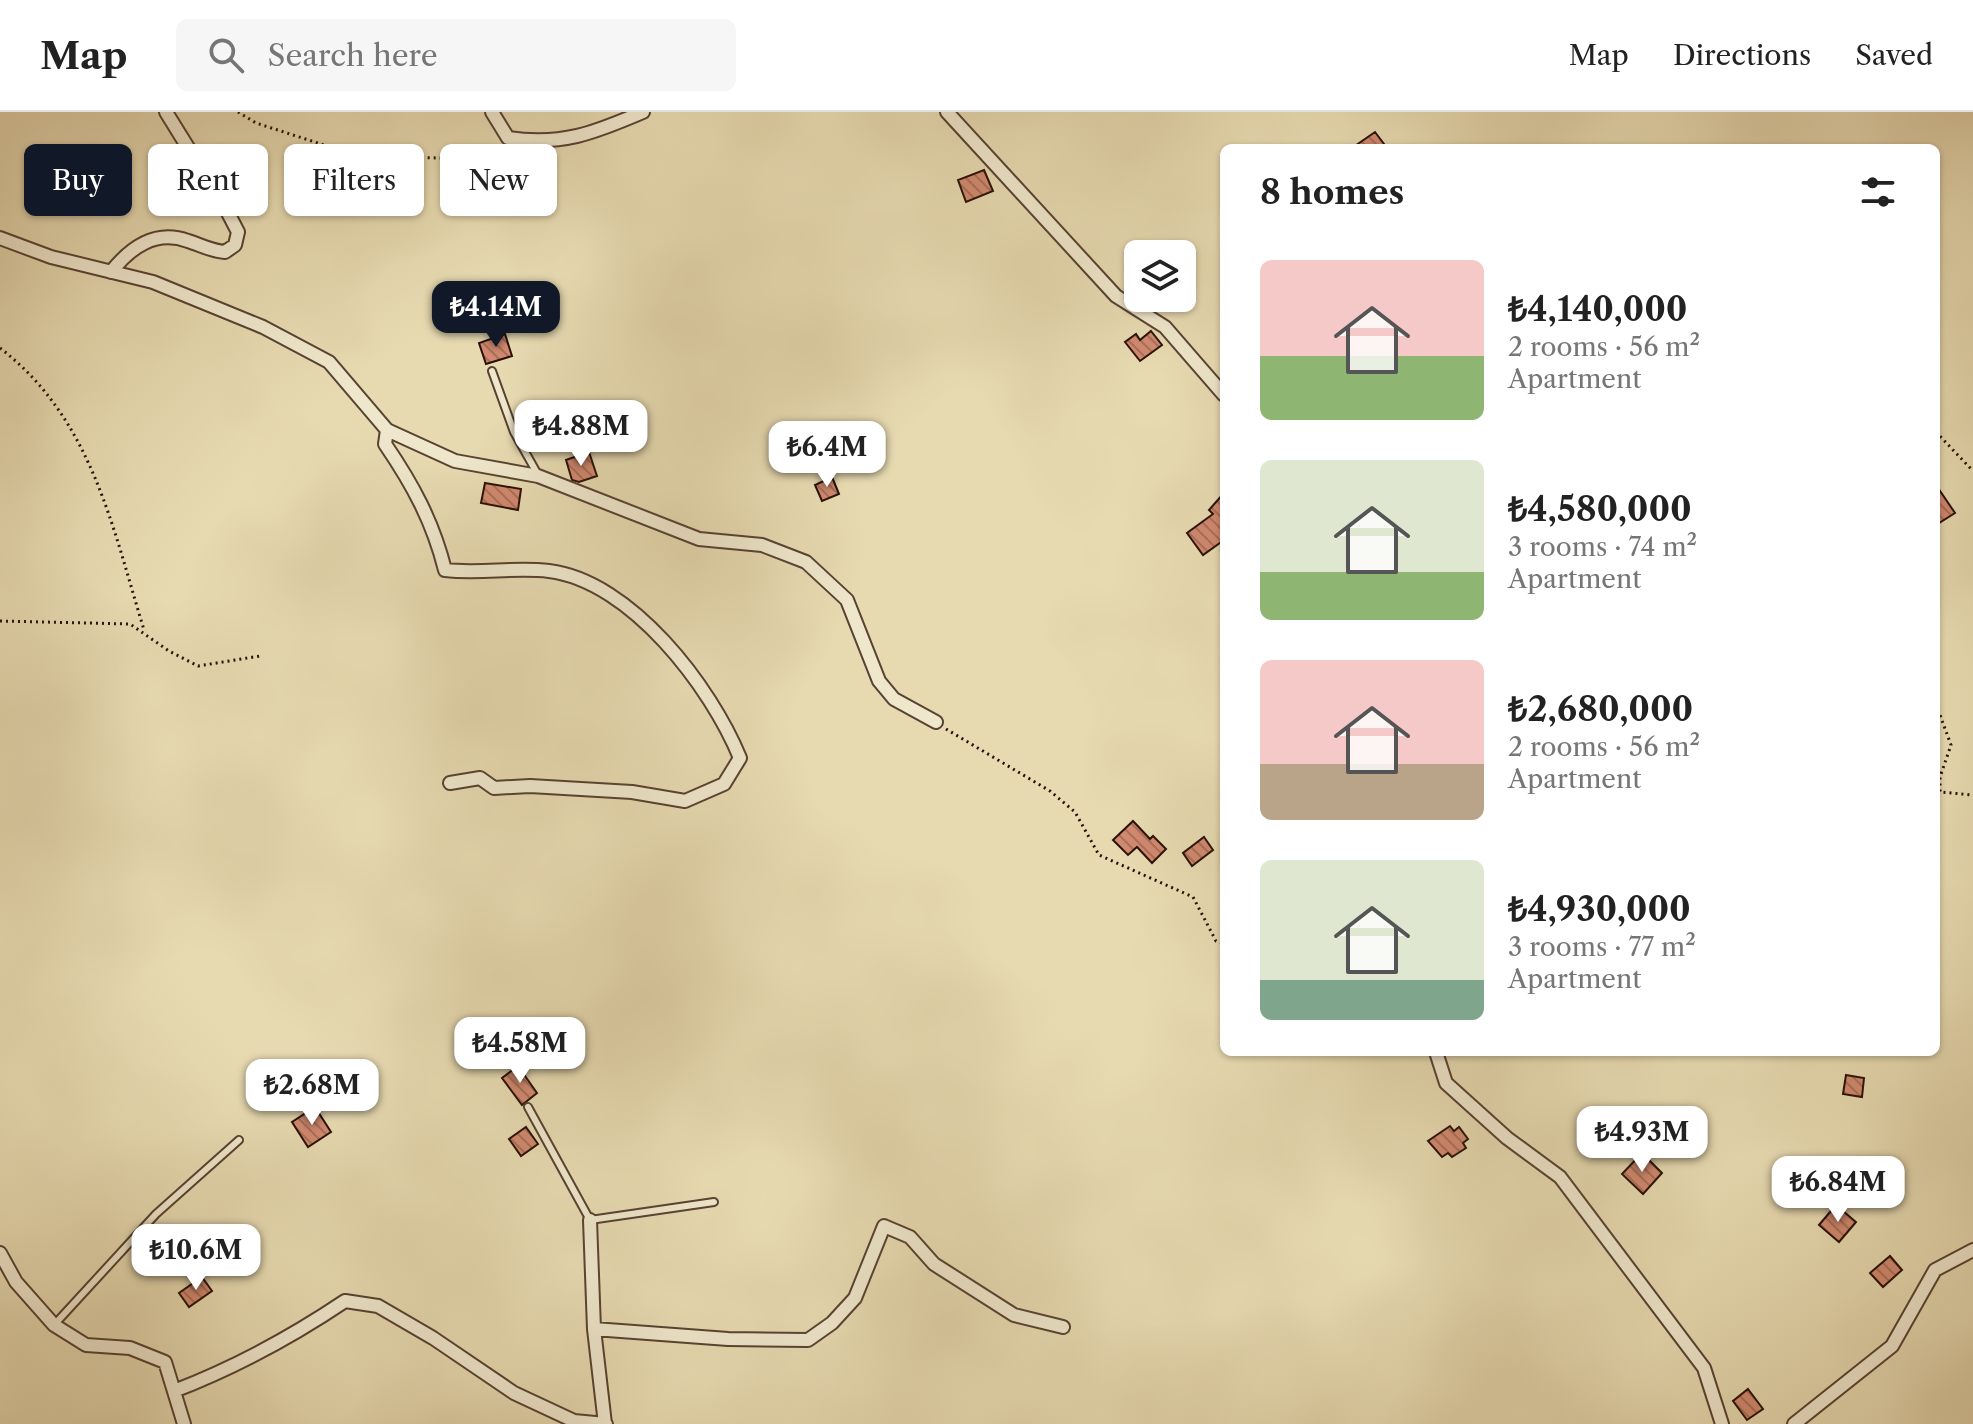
<!DOCTYPE html>
<html lang="en">
<head>
<meta charset="utf-8">
<style>
  :root { --surface:#fff; --page:#f6f6f6; --text:#222; --muted:#767676; --line:#e0e0e0; --accent:#111827 }
  body { margin:0; font-family:"Libre Caslon Text",serif; background:var(--page); color:var(--text); height:100vh; display:flex; flex-direction:column; font-size:30px; white-space:nowrap }
  * { box-sizing:border-box; margin:0 }
  p { font-size:26px; color:var(--muted) }
  .icon { flex:none; width:44px; height:44px; fill:none; stroke:currentColor; stroke-width:2; stroke-linecap:round; stroke-linejoin:round }
  .map { position:relative; flex:1; overflow:hidden }
  .panel { position:absolute; left:1220px; top:32px; width:720px; height:912px; display:flex; flex-direction:column; background:var(--surface); border-radius:12px; box-shadow:0 2px 6px #0004 }
  .panel>* { flex:none }
  .guide { position:absolute; left:24px; top:32px; width:760px; height:72px; display:flex; gap:16px }
  .buttons { position:absolute; left:1124px; top:128px; display:grid; gap:16px }
  .buttons a { display:grid; place-items:center; width:72px; height:72px; border-radius:12px; background:var(--surface); box-shadow:0 2px 6px #0004; font-size:40px }
  .price { position:absolute; translate:-50% -68px; padding:0 18px; border-radius:16px; background:#fff; color:#222; font-size:26px; line-height:52px; filter:drop-shadow(0 2px 4px #0008) }
  .price::after { content:''; position:absolute; left:50%; top:48px; width:24px; height:18px; margin-left:-12px; background:inherit; clip-path:polygon(0 0,100% 0,50% 100%) }
  .price.selected { background:var(--accent); color:#fff }
  ul { padding:0; list-style:none }
  li { display:flex; align-items:center; gap:24px; height:200px; padding:0 40px }
  li span { display:grid; place-items:center; flex:none; width:224px; height:160px; border-radius:12px; color:#555 }
  li>.icon { margin-inline-start:auto }
  span .icon { width:96px; height:96px; fill:#fffc; stroke-width:1 }
  li b { font-size:34px }
  h2 { display:flex; justify-content:space-between; align-items:center; height:96px; padding:0 40px; font-size:34px }
  .tag { padding:0 28px; border-radius:12px; background:var(--surface); box-shadow:0 2px 6px #0004; font-size:28px; line-height:72px }
  .tag.selected { background:var(--accent); color:#fff }
  header { display:flex; align-items:center; gap:48px; box-sizing:border-box; height:112px; padding:0 40px; background:var(--surface); border-bottom:2px solid var(--line) }
  header strong { font-size:38px }
  nav { display:flex; gap:44px; margin-inline-start:auto; font-size:28px }
  .search { width:560px; height:72px; background:var(--page); display:flex; align-items:center; gap:20px; box-sizing:border-box; padding:0 28px; border-radius:12px; color:var(--muted); font-size:30px }
  .map>svg:first-child { display:block }
</style>
</head>
<body>
<header>
<strong>Map</strong>
<div class="search"><svg class="icon" aria-label="search" viewBox="0 0 24 24"><circle cx="10" cy="10" r="6"/><path d="M15 15l6 6"/></svg>Search here</div>
<nav><a>Map</a><a>Directions</a><a>Saved</a></nav>
</header>
<div class="map">
<svg width="1973" height="1312" viewBox="0 0 1973 1312">
  <defs>
    <pattern id="building-back-hatch" width="6" height="6" patternUnits="userSpaceOnUse" patternTransform="scale(2)"><rect width="6" height="6" fill="#d1896f"/><path d="M-1 5l2 2M0 0l6 6M5-1l2 2" fill="none" stroke="#aa6f59"/></pattern>
  </defs>
  <rect width="100%" height="100%" fill="#e7dab1"/>
  <filter id="stains"><feTurbulence type="fractalNoise" baseFrequency=".0025" numOctaves="4"/><feColorMatrix values="0 0 0 0 .2 0 0 0 0 .09 0 0 0 0 .02 0 0 0 .5 -.17"/></filter>
  <radialGradient id="worn" r=".72"><stop offset=".6" stop-color="#630" stop-opacity="0"/><stop offset="1" stop-color="#630" stop-opacity=".3"/></radialGradient>
  <path fill="url(#building-back-hatch)" stroke="#291007" stroke-width="2" d="M1375,20l12,16h-35z
    M984,58l9,21 -27,11 -8,-22z
    M1151,219l11,14 -22,16 -15,-19 11,-8 4,6z
    M505,222l7,22 -26,8 -7,-21z
    M589,340l8,24 -18,6 -7,-2 -6,-20z
    M832,365l7,17 -17,7 -7,-16z
    M485,371l36,6 -3,21 -37,-7z
    M1936,373l19,28 -19,12z
    M1224,381v47l-21,15 -16,-22 26,-19 -4,-4z
    M1133,709l17,18 3,-3 13,13 -14,14 -15,-16 -9,8 -15,-15z
    M1204,725l9,13 -21,16 -9,-13z
    M518,954l19,27 -15,12 -20,-27z
    M1846,963l18,3 -2,19 -19,-3z
    M315,995l16,25 -23,15 -16,-25z
    M1450,1014l4,5 5,-4 9,12 -5,4 3,5 -14,9 -4,-4 -6,4 -14,-16z
    M526,1015l12,17 -17,12 -12,-17z
    M1642,1041l20,20 -19,21 -21,-20z
    M1836,1093l20,17 -17,20 -20,-17z
    M1890,1144l12,14 -19,17 -13,-14z
    M202,1165l10,14 -23,16 -10,-14z
    M1748,1277l15,20 -16,11 -14,-19z"/>
  <g fill="none" stroke-linecap="round" stroke-linejoin="round">
    <defs>
      <path id="lane" d="M492,259l22,61 23,41
        M528,995l62,113 124,-18
        M54,1213l102,-111 83,-74"/>
      <path id="street" d="M492,0l16,26c54,8 86,-5 135,-26
        M947,0l169,184 49,31 59,68
        M0,126l51,19 102,25 110,45 66,35 58,68 68,31 83,15 161,63 63,6 44,17 41,38 32,81 15,18 42,23
        M111,160c19,-24 44,-43 77,-31 13,4 23,10 37,11l10,-7 3,-13 -12,-23 -60,-97
        M387,318l-2,14c28,41 48,78 60,126 35,4 69,-3 104,1 82,10 162,116 191,187l-16,26 -39,17 -53,-9 -102,-6 -36,2 -14,-10 -30,5
        M1436,940l10,31 61,55 53,39 144,191 18,56
        M590,1108l4,109 11,95
        M0,1141l16,29 38,43 32,20 44,3 35,14 19,62
        M594,1217l134,10 80,1 24,-17 23,-25 29,-72 26,11 24,27 80,51 49,12
        M174,1279c62,-24 116,-53 171,-90l33,5 55,32 81,55 60,28 32,3
        M1794,1312l98,-78 43,-76 38,-20"/>
    </defs>
    <use href="#lane" stroke="#584232" stroke-width="10"/>
    <use href="#street" stroke="#584232" stroke-width="16"/>
    <path stroke="#291007" stroke-width="3" stroke-dasharray="2 4" stroke-linecap="butt" d="M238,0l18,11 102,33 122,3 18,-14
      M0,236c91,70 112,177 144,282
      M1936,320l37,39
      M0,509l130,3 39,27 29,15 62,-10
      M1936,592l15,41 -11,32v15l33,3
      M946,617l104,62 25,21 24,43 94,42 23,44 8,3"/>
    <use href="#lane" stroke="#efe7cc" stroke-width="6"/>
    <use href="#street" stroke="#efe7cc" stroke-width="12"/>
  </g>
  <rect width="100%" height="100%" filter="url(#stains)"/>
  <rect width="100%" height="100%" fill="url(#worn)"/>
</svg>
<div class="buttons">
<a><svg class="icon" aria-label="layers" viewBox="0 0 24 24"><path d="M12 4l9 5-9 5-9-5zM3 14l9 5 9-5"/></svg></a>
</div>
<b class="price selected" style="left:496px;top:237px">₺4.14M</b>
<b class="price" style="left:581px;top:356px">₺4.88M</b>
<b class="price" style="left:827px;top:377px">₺6.4M</b>
<b class="price" style="left:520px;top:973px">₺4.58M</b>
<b class="price" style="left:312px;top:1015px">₺2.68M</b>
<b class="price" style="left:1642px;top:1062px">₺4.93M</b>
<b class="price" style="left:1838px;top:1112px">₺6.84M</b>
<b class="price" style="left:196px;top:1180px">₺10.6M</b>
<div class="guide">
<a class="tag selected">Buy</a>
<a class="tag">Rent</a>
<a class="tag">Filters</a>
<a class="tag">New</a>
</div>
<section class="panel">
<h2>8 homes<svg class="icon" aria-label="filters" viewBox="0 0 24 24"><path d="M4 7h16M4 17h16"/><circle cx="9" cy="7" r="2"/><circle cx="15" cy="17" r="2"/></svg></h2>
<ul>
<li><span style="background:linear-gradient(#f6c9c9 60%,#8fb573 0)"><svg class="icon" aria-label="home" viewBox="0 0 24 24"><path d="M3 11l9-7 9 7M6 9v11h12V9"/></svg></span><div><b>₺4,140,000</b><p>2 rooms · 56 m²</p><p>Apartment</p></div></li>
<li><span style="background:linear-gradient(#dfe7d0 70%,#8fb573 0)"><svg class="icon" aria-label="home" viewBox="0 0 24 24"><path d="M3 11l9-7 9 7M6 9v11h12V9"/></svg></span><div><b>₺4,580,000</b><p>3 rooms · 74 m²</p><p>Apartment</p></div></li>
<li><span style="background:linear-gradient(#f6c9c9 65%,#b9a48a 0)"><svg class="icon" aria-label="home" viewBox="0 0 24 24"><path d="M3 11l9-7 9 7M6 9v11h12V9"/></svg></span><div><b>₺2,680,000</b><p>2 rooms · 56 m²</p><p>Apartment</p></div></li>
<li><span style="background:linear-gradient(#dfe7d0 75%,#7fa58c 0)"><svg class="icon" aria-label="home" viewBox="0 0 24 24"><path d="M3 11l9-7 9 7M6 9v11h12V9"/></svg></span><div><b>₺4,930,000</b><p>3 rooms · 77 m²</p><p>Apartment</p></div></li>
</ul>
</section>
</div>
</body>
</html>
